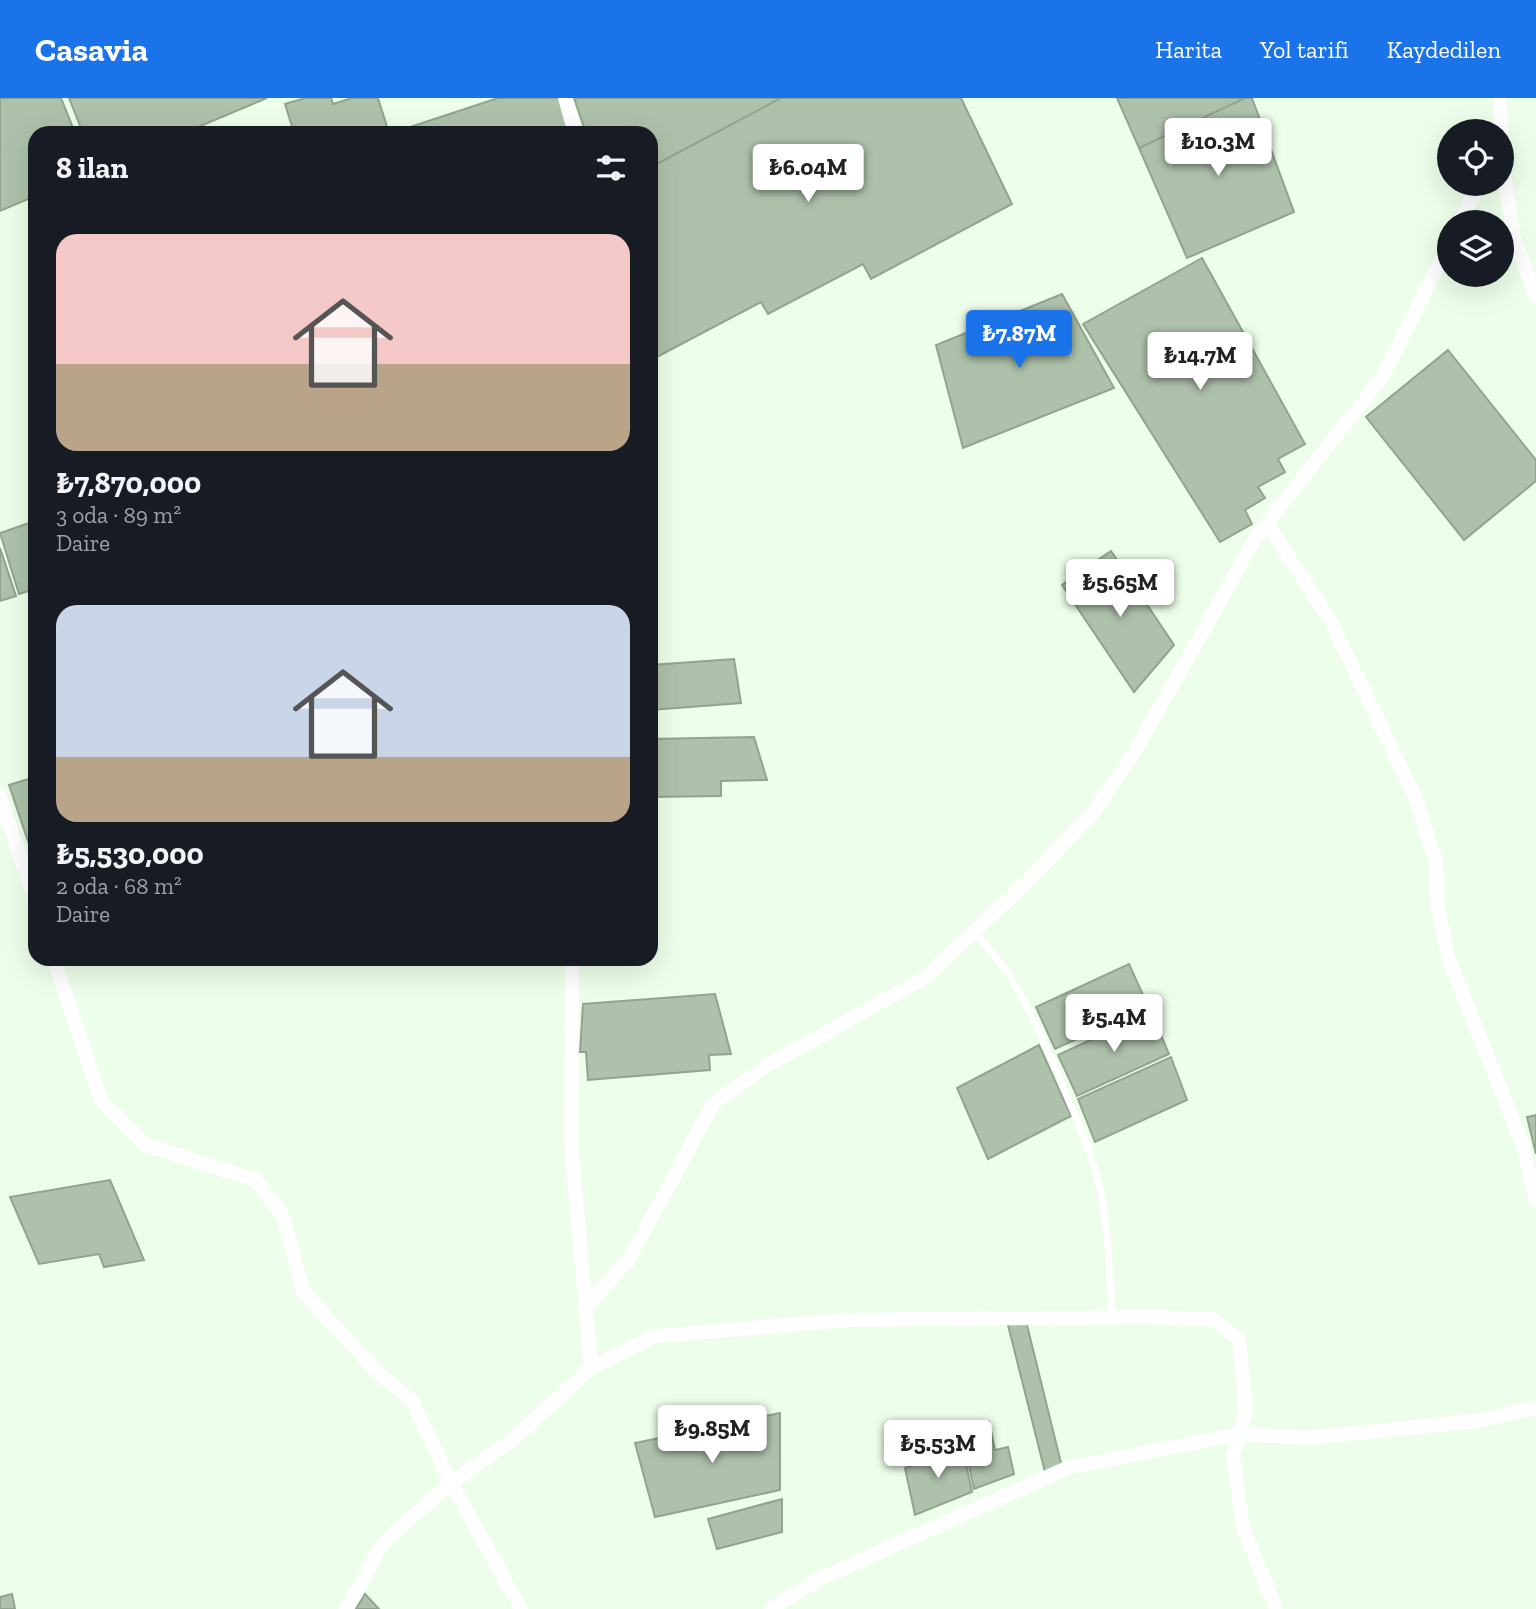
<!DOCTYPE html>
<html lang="tr">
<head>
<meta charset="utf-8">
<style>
  :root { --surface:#171b24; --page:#20242c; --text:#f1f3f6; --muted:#9ea1a6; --accent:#1a73e8 }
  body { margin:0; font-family:"Zilla Slab",serif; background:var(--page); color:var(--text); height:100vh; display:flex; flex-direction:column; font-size:26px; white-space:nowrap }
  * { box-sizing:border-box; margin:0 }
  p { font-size:23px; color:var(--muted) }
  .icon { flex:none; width:38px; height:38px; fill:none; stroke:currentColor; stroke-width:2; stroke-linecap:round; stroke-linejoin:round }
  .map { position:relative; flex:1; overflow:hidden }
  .sheet { position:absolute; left:28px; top:28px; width:630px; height:840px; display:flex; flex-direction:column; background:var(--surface); border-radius:21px; box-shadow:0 7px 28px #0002 }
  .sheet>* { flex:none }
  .tools { position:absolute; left:1437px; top:21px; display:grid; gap:14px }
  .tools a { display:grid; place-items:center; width:77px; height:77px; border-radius:50%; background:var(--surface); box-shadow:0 7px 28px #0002; font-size:35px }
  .price { position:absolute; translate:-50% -60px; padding:0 16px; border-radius:7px; background:#fff; color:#222; font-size:23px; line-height:46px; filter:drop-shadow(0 2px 4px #0008) }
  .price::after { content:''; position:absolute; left:50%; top:42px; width:21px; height:16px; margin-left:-10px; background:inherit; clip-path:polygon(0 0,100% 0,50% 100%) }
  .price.selected { background:var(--accent); color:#fff }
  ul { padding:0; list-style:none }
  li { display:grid; align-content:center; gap:14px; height:371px; padding:0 28px }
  li span { display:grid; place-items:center; height:217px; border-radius:21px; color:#555 }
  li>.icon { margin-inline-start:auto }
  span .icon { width:126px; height:126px; fill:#fffc; stroke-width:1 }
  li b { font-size:30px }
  h2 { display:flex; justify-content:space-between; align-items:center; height:84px; padding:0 28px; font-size:30px }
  header { display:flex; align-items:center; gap:42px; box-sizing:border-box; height:98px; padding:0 35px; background:var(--accent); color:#fff }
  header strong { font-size:33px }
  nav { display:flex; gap:38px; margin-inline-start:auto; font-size:24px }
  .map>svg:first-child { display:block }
</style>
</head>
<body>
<header>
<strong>Casavia</strong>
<nav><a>Harita</a><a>Yol tarifi</a><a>Kaydedilen</a></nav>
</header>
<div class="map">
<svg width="1536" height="1511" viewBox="0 0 1536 1511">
  <rect width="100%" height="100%" fill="#edfeea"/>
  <path fill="#aec2ab" stroke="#91a48d" stroke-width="2" d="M0,0h61l14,35h-40v63l-35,15z
    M69,0h198l-83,35h-101z
    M305,0h26l2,6 19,-6h26l11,35h-95l-9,-29z
    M498,0h61l11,35h-178z
    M574,0h207l-130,69v-34h-65z
    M781,0h180l51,106 -141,75 -8,-15 -95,50 -7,-12 -110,58v-193z
    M1117,0h128l-106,50z
    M1245,0h7l42,114 -107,46 -48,-110z
    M1202,160l103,186 -27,15 7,13 -27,15 7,11 -20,12 7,14 -32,18 -137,-218z
    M1062,196l52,94 -151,60 -27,-103z
    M1448,252l88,110v21l-72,59 -98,-123z
    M35,423v68l-16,5 -19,-61z
    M0,450l16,48 -16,5z
    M1111,453l63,94 -40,47 -72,-107z
    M734,561l7,44 -90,7v-45z
    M754,639l13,43 -46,1v15l-70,1v-58z
    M35,679v85l-26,-77z
    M1129,866l19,42 -93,43 -19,-42z
    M715,896l16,60 -22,1 1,15 -122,10 -2,-28h-6l3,-48z
    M1151,914l18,42 -92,42 -19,-41z
    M1039,947l32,71 -83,43 -31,-71z
    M1171,959l16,43 -92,42 -17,-43z
    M1536,1017v39l-9,-37z
    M110,1082l34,80 -40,7 -5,-13 -60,10 -29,-67z
    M1026,1223l36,146 -17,5 -37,-147z
    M780,1315v77l-125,27 -20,-74z
    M989,1324l6,28 13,-3 6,27 -40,15 -13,-61z
    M962,1347l10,47 -57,23 -10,-47z
    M782,1401v33l-65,17 -9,-30z
    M12,1496l3,15h-15v-12z
    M365,1496l14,15h-23z"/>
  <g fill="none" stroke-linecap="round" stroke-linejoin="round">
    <path stroke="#fff" stroke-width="7" d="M974,834c44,45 66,100 90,157 13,31 27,62 35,95 10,44 10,89 13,133"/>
    <path stroke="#fff" stroke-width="14" d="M565,0l10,35
      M1500,0l1,33
      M1502,61l12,79 22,59
      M1460,124l19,-38
      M1267,425l64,99 85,177 20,64 2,46 10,48 74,186 14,58
      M0,698l35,105
      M54,861l47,141 45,45 110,35 27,36 20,75 71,78 37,31 40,83 70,126
      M572,861l-1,183 20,226
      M584,1211l45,-50 84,-155 53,-38 160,-89 91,-86 76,-78 42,-62 121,-214 127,-161 66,-132
      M345,1511l16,-25 20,-39 70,-62 60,-42 80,-73 64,-32 192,-16 305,-3 60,2 27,20 7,72 -13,45 10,71 33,82
      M771,1511l48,-30 248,-111 172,-34 69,4 177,-18 51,-13"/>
  </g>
</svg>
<div class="tools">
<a><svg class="icon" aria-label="locate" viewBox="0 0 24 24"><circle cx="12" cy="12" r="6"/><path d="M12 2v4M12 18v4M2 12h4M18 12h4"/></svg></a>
<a><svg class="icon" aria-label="layers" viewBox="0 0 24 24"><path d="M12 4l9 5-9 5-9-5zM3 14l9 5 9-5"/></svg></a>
</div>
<b class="price" style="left:1218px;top:80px">₺10.3M</b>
<b class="price" style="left:808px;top:106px">₺6.04M</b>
<b class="price selected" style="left:1019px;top:272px">₺7.87M</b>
<b class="price" style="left:1200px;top:294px">₺14.7M</b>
<b class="price" style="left:1120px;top:521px">₺5.65M</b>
<b class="price" style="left:1114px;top:956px">₺5.4M</b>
<b class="price" style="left:712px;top:1367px">₺9.85M</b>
<b class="price" style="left:938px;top:1382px">₺5.53M</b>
<section class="sheet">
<h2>8 ilan<svg class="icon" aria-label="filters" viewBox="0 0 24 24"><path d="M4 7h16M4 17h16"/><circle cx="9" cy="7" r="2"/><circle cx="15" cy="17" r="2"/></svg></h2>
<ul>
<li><span style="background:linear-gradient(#f6c9c9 60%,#b9a48a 0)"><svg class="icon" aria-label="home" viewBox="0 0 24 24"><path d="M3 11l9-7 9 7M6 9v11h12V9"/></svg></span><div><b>₺7,870,000</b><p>3 oda · 89 m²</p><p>Daire</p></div></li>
<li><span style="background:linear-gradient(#c9d6e8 70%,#b9a48a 0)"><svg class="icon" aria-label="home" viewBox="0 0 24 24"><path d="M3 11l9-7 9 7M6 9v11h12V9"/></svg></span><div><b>₺5,530,000</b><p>2 oda · 68 m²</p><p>Daire</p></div></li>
</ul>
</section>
</div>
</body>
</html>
